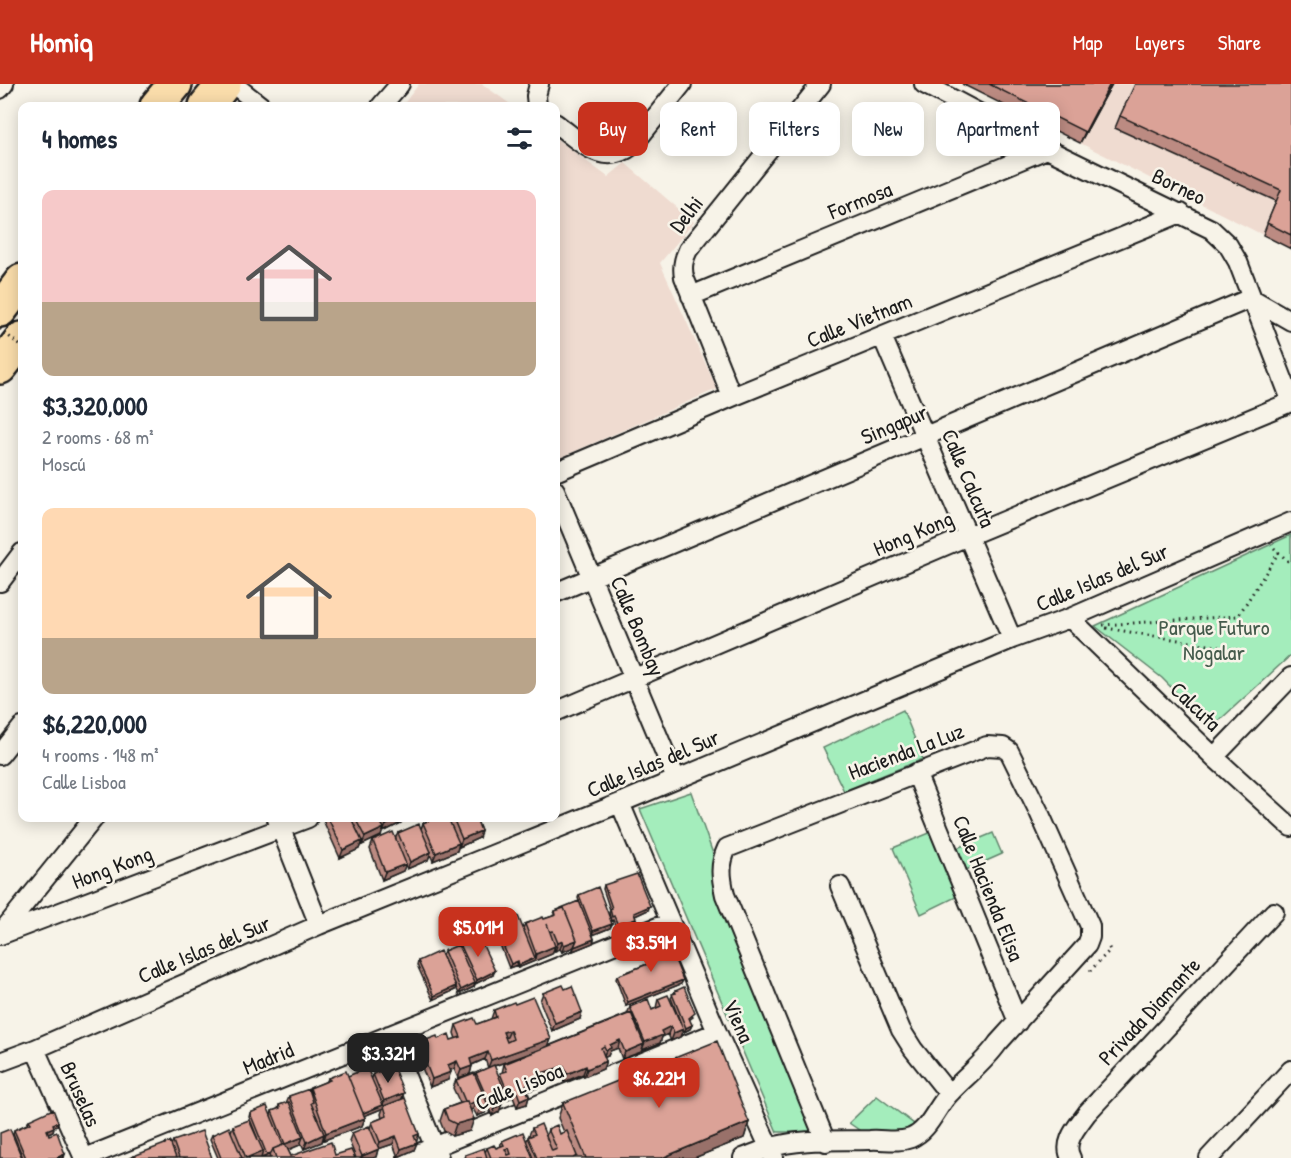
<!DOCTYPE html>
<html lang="en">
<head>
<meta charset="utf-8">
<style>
  :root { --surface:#fff; --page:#f2f2f3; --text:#1f2937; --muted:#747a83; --accent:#c8321e }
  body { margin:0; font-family:"Patrick Hand",sans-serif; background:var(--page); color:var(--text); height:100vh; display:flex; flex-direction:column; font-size:22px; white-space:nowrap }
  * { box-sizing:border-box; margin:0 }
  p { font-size:20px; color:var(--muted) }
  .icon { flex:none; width:33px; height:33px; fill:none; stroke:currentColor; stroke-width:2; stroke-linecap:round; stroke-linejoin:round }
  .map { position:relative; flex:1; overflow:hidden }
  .side { position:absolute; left:18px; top:18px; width:542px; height:720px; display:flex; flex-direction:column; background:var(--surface); border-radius:12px; box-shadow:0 3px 15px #0003 }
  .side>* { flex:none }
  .top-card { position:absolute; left:578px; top:18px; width:570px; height:54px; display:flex; gap:12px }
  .price { position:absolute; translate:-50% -51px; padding:0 14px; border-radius:12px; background:var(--accent); color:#fff; font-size:20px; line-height:39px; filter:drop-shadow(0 2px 3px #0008) }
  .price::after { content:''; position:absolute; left:50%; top:36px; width:18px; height:14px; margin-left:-9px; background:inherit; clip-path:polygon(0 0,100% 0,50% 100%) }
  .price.on { background:#222; color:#fff }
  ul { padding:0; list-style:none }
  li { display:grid; align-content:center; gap:12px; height:318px; padding:0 24px }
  li span { display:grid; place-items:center; height:186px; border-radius:12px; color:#555 }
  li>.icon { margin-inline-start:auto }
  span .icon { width:108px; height:108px; fill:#fffc; stroke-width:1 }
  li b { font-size:26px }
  h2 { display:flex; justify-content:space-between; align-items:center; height:72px; padding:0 24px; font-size:26px }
  .chip { padding:0 21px; border-radius:12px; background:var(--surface); box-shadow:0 3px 15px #0003; font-size:21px; line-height:54px }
  .chip.on { background:var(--accent); color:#fff }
  header { display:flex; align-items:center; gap:36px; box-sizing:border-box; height:84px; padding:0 30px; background:var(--accent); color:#fff }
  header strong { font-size:28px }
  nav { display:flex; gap:33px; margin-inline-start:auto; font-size:21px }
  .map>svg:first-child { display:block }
</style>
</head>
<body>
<header>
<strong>Homiq</strong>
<nav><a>Map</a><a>Layers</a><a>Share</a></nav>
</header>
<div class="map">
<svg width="1291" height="1074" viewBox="0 0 1291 1074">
  <rect width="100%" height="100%" fill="#f7f3e8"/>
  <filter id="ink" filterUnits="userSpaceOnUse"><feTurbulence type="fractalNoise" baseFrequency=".0167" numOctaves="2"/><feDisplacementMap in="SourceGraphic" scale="12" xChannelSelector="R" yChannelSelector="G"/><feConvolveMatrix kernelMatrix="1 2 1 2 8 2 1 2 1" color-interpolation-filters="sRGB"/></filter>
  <g filter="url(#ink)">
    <path fill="#efdbd0" d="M419,0h63l31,22h-111z
      M962,0h329v165l-211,-106z
      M555,54l53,39 17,-14 69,59 -34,41 57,126 -162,71z"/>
    <path fill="#a4edbc" stroke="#60846c" stroke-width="1.5" d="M1291,451v120l-80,73 -49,-50 -67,-52z
      M903,626l20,49 -79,32 -21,-43z
      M691,708l121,340h-35l-137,-323z
      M932,748l26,64 -37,18 -28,-66z
      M993,749l9,21 -36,16 -9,-22z
      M877,1012l37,28 -9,12 -40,-2 -16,-11z"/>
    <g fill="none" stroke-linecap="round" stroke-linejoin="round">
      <defs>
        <path id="street" d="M233,0l28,22
          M924,0l123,65 164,80 17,16 10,17 53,138
          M0,5l4,-5
          M381,22l19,-22
          M537,22l-1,-10 3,-12
          M555,39c25,18 48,46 78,22l49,-61
          M691,212l356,-147
          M1251,214l40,23
          M882,252l130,303
          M732,313l-48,-120c-2,-10 -1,-17 4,-27l133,-166
          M555,388l177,-75 449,-184
          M555,406l121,289
          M0,498l22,-29
          M555,509l696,-295
          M1070,534l144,139 77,70
          M555,628l413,-176 323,-134
          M0,671l22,-28
          M1214,673l77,-80
          M916,689l102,249
          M620,719l97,229 57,126
          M277,735l42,106
          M840,802l61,144 12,19 36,45
          M1,849l93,-115
          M0,851l308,-117
          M389,951l50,123
          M35,965l49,109
          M0,978l35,-13 284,-124 301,-122 392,-164 58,-21 221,-96
          M85,1074l585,-236
          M407,1074l310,-126
          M743,1074c8,-3 17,-7 26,-10 32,-10 68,-7 101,-8 13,-1 28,3 41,-2 19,-8 25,-31 39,-45 16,-17 34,-30 48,-50l89,-98 3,-8v-11l-51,-114 -30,-61 -6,-4 -16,-1 -260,102c-8,17 -6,29 -2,47l101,247
          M1071,1074c-9,-16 7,-32 16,-45l187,-201
          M1209,1074l82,-88"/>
        <path id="highway" d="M157,22l18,-22
          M206,22l18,-22
          M0,226l22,-29
          M0,283l22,-28"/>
      </defs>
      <use href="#street" stroke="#1c1c1c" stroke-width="22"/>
      <use href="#highway" stroke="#1c1c1c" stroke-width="38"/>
      <path stroke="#1c1c1c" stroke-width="3" stroke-dasharray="1.5 4.5" stroke-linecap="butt" d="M1274,464l17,16
        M1103,541l135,-9 41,-64
        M1106,544l132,22
        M1090,887l20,-21 -3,-6"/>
      <use href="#street" stroke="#f7f3e8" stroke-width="18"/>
      <use href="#highway" stroke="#faddab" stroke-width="33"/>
      <path stroke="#1c1c1c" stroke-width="3" stroke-dasharray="1.5 4.5" stroke-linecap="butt" d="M0,245l22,18"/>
    </g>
    <path fill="#bc8b82" stroke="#1c1c1c" stroke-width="1.5" fill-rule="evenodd" d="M962,0h150l-32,59z
      M1291,0v165l-28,-14 13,-34 -161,-73 5,-12z
      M322,734h81l-2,5 -18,9 -1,-1 -1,5 -19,9 -1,-2 -2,6 -19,9z
      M449,734h27l5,13 -2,7 -20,9v-2l-2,6 -24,10 -3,-7 -2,6 -21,9 -2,-5 -2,7 -21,9 -12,-31 3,-8 22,-2 3,-6 23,-4 2,-6z
      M604,801l44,25 -13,6 1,3 -1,4 -18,6 -4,-9 -2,1 -2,-8 1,-3 -7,-21z
      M579,811l33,29 -2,4 -17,7 1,4 -1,4 -20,8 1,-4 -12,5 -2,-3 -5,2 -1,-3 -2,6 -34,14 -1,-3 -8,3 -10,-26 -6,3 -5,-13 2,-4h33l2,-4 19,-5 9,-3 2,-5 24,-10 -1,-3z
      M642,859l26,10 15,27 -2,4 -55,22 -10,-27 1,-3 30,-12 -6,-17z
      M460,860l33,31 -18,9 -1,3 -15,7 -17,-39 2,-4 15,-5z
      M418,877l37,29 -22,10 -16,-35z
      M675,907l18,26 -4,3 3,5 -2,4 -6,3 -1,-3 -3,8 -9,4 -3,-7 -6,3 -2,6 -18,7v-1l-1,3 -19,7 -4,-11 -8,3 -2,5 -4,1 -1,12 -19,8 -1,-3 -19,8 -3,-9 -17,6 -2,7 -14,5 1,5 -2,8 -10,3 -4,-10 -8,3 -1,-2 -1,3 -2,1 -2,10 -7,4 -4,-10 -3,7 -8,3 -4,-7 -3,1v21l-18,5 -8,-5 -4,-10 4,-12 16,-6 -7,-15 3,-8 19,-5 1,-2 12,-5 -3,-9 -13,6 -2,9 -12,4 -4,-9 -4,1 -2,10 -18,7 -15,-36 3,-8 20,-4 13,1 5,-1 -2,-6 2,-8 21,-1 14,-5 3,-9 21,-6 36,35 -3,7 79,-32 3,-7 22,3 4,-2 2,-9 23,25 -10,-26zM533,968l-29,12 -2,9 -3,4 -5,-11z
      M543,909l37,26 -28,12 -12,-30z
      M373,990l29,25 17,35 -5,16 -16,7 -5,-13 -15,5 -2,8 -3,1h-17l-7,-17 3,-8 18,-5 2,-6 10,-4 -1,-4 2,-6 -19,8 1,2 -3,8 -38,14 -1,-2 -1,4 -18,7 -3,-6 -1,2 -12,5 3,6 44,-1 20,3h-137l-8,-19 2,-4 19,-4 2,-5 24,11 -8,-20 1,-4 21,2 1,-4 6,-2 1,-4 7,-2 3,-7 20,-6 1,-2 17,-7 1,-3 20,-2 24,2z
      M563,1019l186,19 -5,16 -50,20h-230l1,-3 20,-3 2,-4h9l4,-2 2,-5 24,1 6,-14 14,8 2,-7 12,5 4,-2 -6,-14z
      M29,1036l29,2 -1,4 -3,1 -1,4 -5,2 1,2 16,19 -1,4h-41l-10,-25 1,-3 13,-6z
      M173,1057l39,17h-83l42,-13z"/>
    <path fill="#99716a" stroke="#1c1c1c" stroke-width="1.5" d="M1110,0h2l-32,59 5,-11z
      M400,734h3l-2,5 -18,9 3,-7z
      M384,744l-3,8 -19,9 3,-8z
      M481,747l-2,7 -20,9 3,-8z
      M362,757l-3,8 -19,9 3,-8z
      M459,759l-2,8 -24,10 3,-8z
      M431,768l-3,8 -21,9 3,-7z
      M406,780l-3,7 -21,9 3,-8z
      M650,822l-2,4 -15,7 1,-4z
      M636,835l-1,4 -18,6 1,-4z
      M612,840l-2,4 -18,7 1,-4z
      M500,854l-1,4 -6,3 1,-4z
      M594,855l-1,4 -20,8 1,-4z
      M577,856l-3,7 -12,5 2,-7z
      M563,857l-3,8 -5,2 3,-8z
      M555,862l-3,8 -34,14 1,-3 16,-7 1,-4z
      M518,877l-1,4 -8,3 2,-4z
      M495,887l-2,4 -18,9 2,-4z
      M683,896l-2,4 -55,22 2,-4z
      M475,899l-1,4 -15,7 2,-4z
      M456,902l-1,4 -22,10 1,-4z
      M582,928l-2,7 -28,12 3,-8z
      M692,941l-2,4 -6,3 2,-4z
      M671,942l-3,8 -6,3 -2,6 -18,7 3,-8 16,-11z
      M683,945l-3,8 -9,4 3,-8z
      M510,946l-3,7 -7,3 3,-8z
      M551,955l-3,8 -60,21 3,-8z
      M620,956l-2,8 -8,3 -2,5 -5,2 3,-8 4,-5z
      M644,960l-3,8 -19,7 3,-7z
      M488,968l-3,7 -18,8 3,-8z
      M457,977l-3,8 -9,3 3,-7z
      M606,977l-3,8 -19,8 3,-8z
      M472,982l-2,8 -12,4 3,-8z
      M564,982l-3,7 -17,6 -2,7 -19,7 2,-7 17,-13z
      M586,982l-3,8 -19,8 3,-8z
      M451,988l-3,8 -18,7 2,-8z
      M516,1005l-3,8 -8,3 3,-7z
      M404,1009l-3,8 -42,17 2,-4 22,-9 1,-4z
      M506,1009l-3,8 -7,3 3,-8z
      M529,1012l-2,8 -10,3 3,-7z
      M476,1017l-3,8 -9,4 3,-8z
      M502,1020l-3,8 -7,4 3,-8z
      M488,1021l-3,8 -8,3 3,-7z
      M365,1034l-3,8 -38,14 2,-7z
      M474,1035l-4,12 -18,5 4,-12z
      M58,1038l-1,4 -3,1 -1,4 -7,3 1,-4 6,-6z
      M749,1038l-5,16 -50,20h-32z
      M324,1050l-2,8 -18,7 3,-7z
      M396,1052l-3,8 -15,5 -2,8 -3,1h-12l1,-2 15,-6 3,-8z
      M303,1053l-3,8 -17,7 2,-8z
      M417,1059l-3,7 -16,7 3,-8z
      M263,1067l-2,7h-13z
      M65,1070l-2,4h-7z"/>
    <path fill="#dba297" stroke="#1c1c1c" stroke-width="1.5" fill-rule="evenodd" d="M989,0h121l-25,48z
      M1135,0h156v151l-24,-12 14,-33 -161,-74z
      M328,734h23l11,23 -19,9z
      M355,734h23l6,10 -19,9z
      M382,734h18l-14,7z
      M435,734h13l11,25 -23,10 -13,-30z
      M453,734h23l5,13 -19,8z
      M419,740l12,28 -21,10 -12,-29z
      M393,748l13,32 -21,8 -12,-31z
      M637,790l13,32 -16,7 2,6 -18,6 -4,-9 -2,1 -2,-8 2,-1 -8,-23z
      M598,803l14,37 -19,7 -14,-36z
      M579,817l15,38 -20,8 3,-7 -13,-32 -3,1v-1z
      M564,824l13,32 -13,5 -1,-4 -5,2 -5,-12 -3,1 -3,-8 8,22 -19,8 -11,-30 18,-7 1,2 12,-4 -1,-4z
      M518,832l17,42 -16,7 -1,-4 -7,3 -11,-26 -6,3 -4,-13z
      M478,851l17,36 -18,9 -17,-36z
      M659,854l13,6 -5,9 8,7 8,20 -55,22 -11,-26 33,-13 -8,-20 13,3z
      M458,861l17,38 -14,7 -17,-39z
      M440,867l16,35 -22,10 -16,-35z
      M563,901l2,4 7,-3 10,26 -27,11 -12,-30z
      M684,903l11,26 -6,5 3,7 -6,3 -14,-34 4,-1 -1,-2z
      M668,911l15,34 -9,4 -3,-7 -10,5 2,4 -18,7 -15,-35 18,-8 4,11 9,-4 -3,-7z
      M533,913l18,42 -60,21 -3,-8 -18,7 2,7 -11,4 -4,-9 -9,4 3,7 -19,7 -14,-36 19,-7 1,3 11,-5 2,6 10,-3 -5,-12 18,-7 3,6 19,-7 -2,-7 20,-8 1,2zM510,946l3,9 -6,3 -4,-10z
      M631,929l13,31 -19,8 -5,-12 -10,5 1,3 -5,2 -2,-4 -3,2 5,13 -19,8 -1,-3 -19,8 -3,-8 -22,7 2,5 -19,8 4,10 -9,4 -4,-11 -8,4 -8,-20 7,-2 -3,-7z
      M717,957l32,81 -87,36h-76l-23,-55z
      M494,981l12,28 -7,3 3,8 -7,4 -5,-11 -3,1 -11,-25z
      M393,982l11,27 -20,8 -11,-27z
      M367,984l16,37 -20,8 -15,-37z
      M346,987l19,47 -39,15 -16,-45 20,-8 -2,-2z
      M474,989l14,32 -8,4 -4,-8 -8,4 -1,-4h-2l-9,-21z
      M309,1005l4,13 -2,1 13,31 -17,8 -18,-46z
      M405,1014l14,36 -5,2 3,7 -16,6 -5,-13 -16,6 -8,-20 15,-6 -3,-10z
      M467,1017l7,18 -18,5 -8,-4 -4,-11z
      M289,1018l14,35 -18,7 -13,-33 8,-3 -1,-3z
      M267,1022l16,39 -10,4 -2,4 -4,2 -17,-42z
      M53,1025l5,13 -5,2 1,3 -7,3 2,5 8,-3 8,22 -9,4h-30l-12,-28 17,-7 -2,-3z
      M249,1036l14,31 -17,7 -13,-32z
      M541,1040l11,27 5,-2 -9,-20 9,-4 3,9 7,-3 10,25 -4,2h-36l-9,-21 7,-3 -3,-6z
      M369,1042l10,23 -17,7 -10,-23z
      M229,1043l13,31h-21l-9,-23z
      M10,1045l12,29h-22v-25z
      M202,1047l10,27h-33l-6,-17z
      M523,1048l10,26h-42l-4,-10 7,-3 2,3 8,-3 -2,-4zM509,1064l2,6 -3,1 -3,-6z
      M170,1058l6,16h-41l-1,-2 -3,1z
      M331,1058l4,13 16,-5 4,8h-79l-3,-9 12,-5 6,12z
      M484,1064l3,10h-21l-1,-3z
      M269,1071l1,3h-9z"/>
  </g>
  <g text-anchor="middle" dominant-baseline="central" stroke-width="5" stroke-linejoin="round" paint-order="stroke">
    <g font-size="22" fill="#1c1c1c" stroke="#f7f3e8">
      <text transform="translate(1179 102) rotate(26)">Borneo</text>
      <text transform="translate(860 116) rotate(-22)">Formosa</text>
      <text transform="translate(686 130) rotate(-52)">Delhi</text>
      <text transform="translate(859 236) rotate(-22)">Calle Vietnam</text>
      <text transform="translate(894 340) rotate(-23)">Singapur</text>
      <text transform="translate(969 394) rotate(67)">Calle Calcuta</text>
      <text transform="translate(913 449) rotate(-23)">Hong Kong</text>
      <text transform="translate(1102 493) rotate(-23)">Calle Islas del Sur</text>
      <text transform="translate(638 542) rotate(67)">Calle Bombay</text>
      <text transform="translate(1196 622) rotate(44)">Calcuta</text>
      <text transform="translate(906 667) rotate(-21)">Hacienda La Luz</text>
      <text transform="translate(653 679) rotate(-23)">Calle Islas del Sur</text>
      <text transform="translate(112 783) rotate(-21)">Hong Kong</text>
      <text transform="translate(989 804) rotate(68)">Calle Hacienda Elisa</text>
      <text transform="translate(204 865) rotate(-23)">Calle Islas del Sur</text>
      <text transform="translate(1149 927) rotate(-47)">Privada Diamante</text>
      <text transform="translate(739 937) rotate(66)">Viena</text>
      <text transform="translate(268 974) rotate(-22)">Madrid</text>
      <text transform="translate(519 1002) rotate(-22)">Calle Lisboa</text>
      <text transform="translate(81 1010) rotate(66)">Bruselas</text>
    </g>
    <g font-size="22" fill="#455b4c" stroke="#f7f3e8">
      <text x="1214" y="543">Parque Futuro<tspan x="1214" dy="25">Nogalar</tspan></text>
    </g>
  </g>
</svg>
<b class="price" style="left:478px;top:874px">$5.01M</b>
<b class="price" style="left:651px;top:889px">$3.59M</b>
<b class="price on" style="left:388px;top:1000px">$3.32M</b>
<b class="price" style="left:659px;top:1025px">$6.22M</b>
<div class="top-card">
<a class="chip on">Buy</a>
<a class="chip">Rent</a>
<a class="chip">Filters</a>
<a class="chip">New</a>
<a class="chip">Apartment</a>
</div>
<section class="side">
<h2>4 homes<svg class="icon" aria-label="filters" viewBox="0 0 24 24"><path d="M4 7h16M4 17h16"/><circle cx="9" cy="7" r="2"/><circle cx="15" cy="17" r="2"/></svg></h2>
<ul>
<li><span style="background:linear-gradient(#f6c9c9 60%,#b9a48a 0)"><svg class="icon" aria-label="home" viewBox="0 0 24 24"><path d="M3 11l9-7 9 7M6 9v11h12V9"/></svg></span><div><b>$3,320,000</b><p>2 rooms · 68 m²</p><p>Moscú</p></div></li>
<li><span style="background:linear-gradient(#ffd9b3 70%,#b9a48a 0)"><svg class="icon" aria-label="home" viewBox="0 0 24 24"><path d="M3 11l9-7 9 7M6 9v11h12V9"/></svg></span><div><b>$6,220,000</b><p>4 rooms · 148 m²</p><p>Calle Lisboa</p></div></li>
</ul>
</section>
</div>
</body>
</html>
